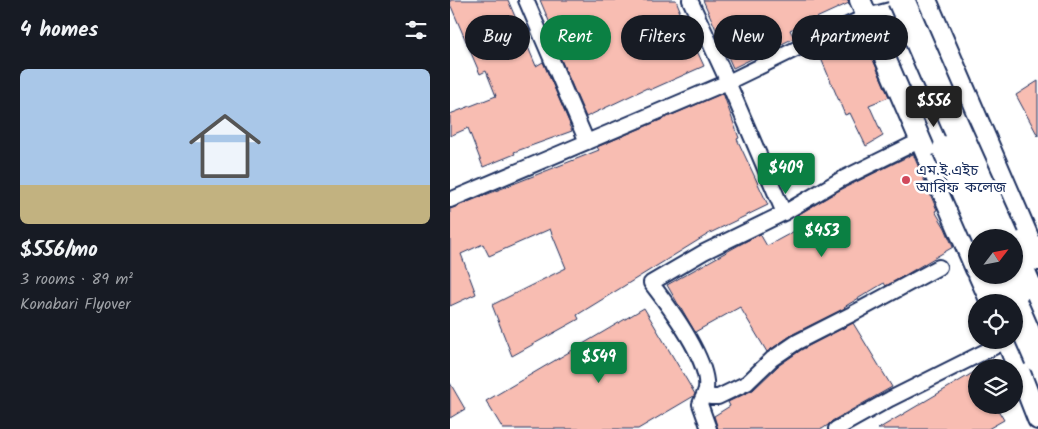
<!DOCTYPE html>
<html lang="en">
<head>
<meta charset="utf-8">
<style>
  :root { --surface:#171b24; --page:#20242c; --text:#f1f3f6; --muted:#9ea1a6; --accent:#0b8043 }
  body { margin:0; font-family:Kalam,"Noto Sans Bengali",sans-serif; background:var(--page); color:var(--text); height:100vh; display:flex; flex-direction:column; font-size:19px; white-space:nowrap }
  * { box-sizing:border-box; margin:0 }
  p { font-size:16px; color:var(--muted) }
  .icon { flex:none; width:28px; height:28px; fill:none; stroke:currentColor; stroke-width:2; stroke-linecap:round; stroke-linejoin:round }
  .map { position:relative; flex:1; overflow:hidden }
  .side { display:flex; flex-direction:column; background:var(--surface); width:450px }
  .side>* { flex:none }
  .banner { position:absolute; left:15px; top:15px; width:475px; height:45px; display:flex; gap:10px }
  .needle { width:32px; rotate:58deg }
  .controls { position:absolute; left:518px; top:229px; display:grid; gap:10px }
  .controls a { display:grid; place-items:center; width:55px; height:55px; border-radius:50%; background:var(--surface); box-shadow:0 1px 4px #0004; font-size:25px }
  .price { position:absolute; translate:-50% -42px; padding:0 11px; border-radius:5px; background:var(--accent); color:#fff; font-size:16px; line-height:32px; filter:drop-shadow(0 1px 2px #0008) }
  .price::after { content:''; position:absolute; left:50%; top:30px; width:15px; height:11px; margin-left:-8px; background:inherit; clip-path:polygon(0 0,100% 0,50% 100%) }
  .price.current { background:#222; color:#fff }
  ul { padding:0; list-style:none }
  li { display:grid; align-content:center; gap:10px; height:265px; padding:0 20px }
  li span { display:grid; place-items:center; height:155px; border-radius:8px; color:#555 }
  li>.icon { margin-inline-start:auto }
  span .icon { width:90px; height:90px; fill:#fffc; stroke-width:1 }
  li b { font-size:21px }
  h2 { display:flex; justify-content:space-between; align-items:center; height:60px; padding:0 20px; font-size:21px }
  .tag { padding:0 18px; border-radius:22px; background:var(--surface); box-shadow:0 1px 4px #0004; font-size:18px; line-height:45px }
  .tag.current { background:var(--accent); color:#fff }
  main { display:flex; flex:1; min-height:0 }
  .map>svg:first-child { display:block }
</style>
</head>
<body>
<main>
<section class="side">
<h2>4 homes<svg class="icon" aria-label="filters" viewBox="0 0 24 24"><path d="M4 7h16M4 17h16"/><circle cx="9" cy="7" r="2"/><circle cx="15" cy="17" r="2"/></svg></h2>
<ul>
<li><span style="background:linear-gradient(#a9c7e8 75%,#c2b280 0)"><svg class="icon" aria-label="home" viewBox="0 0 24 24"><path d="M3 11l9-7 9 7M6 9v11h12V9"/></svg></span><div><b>$556/mo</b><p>3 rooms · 89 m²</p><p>Konabari Flyover</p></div></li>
</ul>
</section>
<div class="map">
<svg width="588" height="429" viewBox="0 0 588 429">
  <rect width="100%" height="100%" fill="#fff"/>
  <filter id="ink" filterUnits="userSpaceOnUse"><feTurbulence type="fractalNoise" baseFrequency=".02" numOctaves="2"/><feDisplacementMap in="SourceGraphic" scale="10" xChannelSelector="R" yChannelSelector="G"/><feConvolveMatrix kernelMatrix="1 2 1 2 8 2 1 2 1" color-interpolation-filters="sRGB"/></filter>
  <g filter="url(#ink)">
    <path fill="#f8bdb2" stroke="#1b2f5e" d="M0,0h58l28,66 7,-4 27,62 -1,1 3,6 -58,21 1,2 -32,13 -15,-39 -18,8v-22l46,-18 -10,-25 -6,3 -30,-70z
      M90,0h136l4,10h-2l26,56 -54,24 -3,-2 -61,29 -27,-62 4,-1z
      M253,0h145l1,3 -59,27 4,8 -61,30z
      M410,29l29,68 -20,8 14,31 -17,10 -16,-33 -5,2 -28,-66z
      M588,81v55l-22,-41z
      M273,93l16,45 -2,1 31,66 -58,28 -133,82 2,4 -67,37 -20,-51 74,-37 -16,-39 -61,27 -6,-12 -22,10 15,40 -26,12v-97l149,-59 -2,-3z
      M463,154l24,56 -2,1 10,17 8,19 -51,30 -16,9 -2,-3 -40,24 1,1 -52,26 -26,18 -27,-45 -45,25 -15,-26 -2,-2 -11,-19 72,-40 21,-11 7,12 35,-19 -6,-11 40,-24z
      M194,308l51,86 -1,2 -56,33h-135l-17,-28z
      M403,323l39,64 -60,34 -4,4 -6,4h-104l-4,-13 16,-10 -2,-4 25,-12 25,-24 23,-16z
      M526,371v34h19l9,15 -16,9h-110z
      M0,383l15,26 -15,9z"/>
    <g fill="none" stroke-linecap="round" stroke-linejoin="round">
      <defs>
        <path id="street" d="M76,0l61,142
          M240,0l38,82 56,131
          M0,200l278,-118 68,-33 71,-33 42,-11
          M255,392l6,5h7l29,-14 25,-24 25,-17 55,-28 87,-47
          M259,429l-9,-25c2,-5 5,-10 6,-15 4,-28 -38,-84 -55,-106l53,-31 80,-39 56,-33 73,-36
          M386,429l54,-30 118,-59"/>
        <path id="secondary" d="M410,0l116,269
          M476,0l112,260
          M529,275l12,27
          M557,340l31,79"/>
        <path id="highway" d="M564,254l24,55
          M551,275l12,27"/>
      </defs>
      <use href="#street" stroke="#1b2f5e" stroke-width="18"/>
      <use href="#secondary" stroke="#1b2f5e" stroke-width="24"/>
      <use href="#highway" stroke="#1b2f5e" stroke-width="30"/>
      <use href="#street" stroke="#fff" stroke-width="14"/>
      <use href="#secondary" stroke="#fff" stroke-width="20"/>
      <use href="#highway" stroke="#fff" stroke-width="26"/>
      <defs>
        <path id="highway-bridge" d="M451,0l52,120 53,118
          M496,149l39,89
          M564,304l24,55"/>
      </defs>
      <use href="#highway-bridge" stroke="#1b2f5e" stroke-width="30" stroke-linecap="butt"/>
      <use href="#highway-bridge" stroke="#fff" stroke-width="26"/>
    </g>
  </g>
  <circle fill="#d1495b" stroke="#fff" stroke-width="2" cx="456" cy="180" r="5"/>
  <g text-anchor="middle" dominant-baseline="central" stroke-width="5" stroke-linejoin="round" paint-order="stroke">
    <g font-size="15" fill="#1b2f5e" stroke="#fff" text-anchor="start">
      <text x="466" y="171">এম.ই.এইচ<tspan x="466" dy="17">আরিফ কলেজ</tspan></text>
    </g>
  </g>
</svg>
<div class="controls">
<a><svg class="needle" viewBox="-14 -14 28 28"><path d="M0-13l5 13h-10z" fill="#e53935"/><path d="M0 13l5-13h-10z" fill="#9ea1a6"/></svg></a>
<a><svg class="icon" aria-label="locate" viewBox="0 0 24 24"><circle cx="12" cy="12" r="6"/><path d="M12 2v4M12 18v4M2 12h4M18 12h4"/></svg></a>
<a><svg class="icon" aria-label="layers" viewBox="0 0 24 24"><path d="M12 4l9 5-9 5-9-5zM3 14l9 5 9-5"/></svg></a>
</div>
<b class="price current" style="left:484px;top:128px">$556</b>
<b class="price" style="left:336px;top:195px">$409</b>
<b class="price" style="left:372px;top:258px">$453</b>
<b class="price" style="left:149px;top:384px">$549</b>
<div class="banner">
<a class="tag">Buy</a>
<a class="tag current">Rent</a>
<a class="tag">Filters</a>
<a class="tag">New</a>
<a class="tag">Apartment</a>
</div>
</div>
</main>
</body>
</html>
